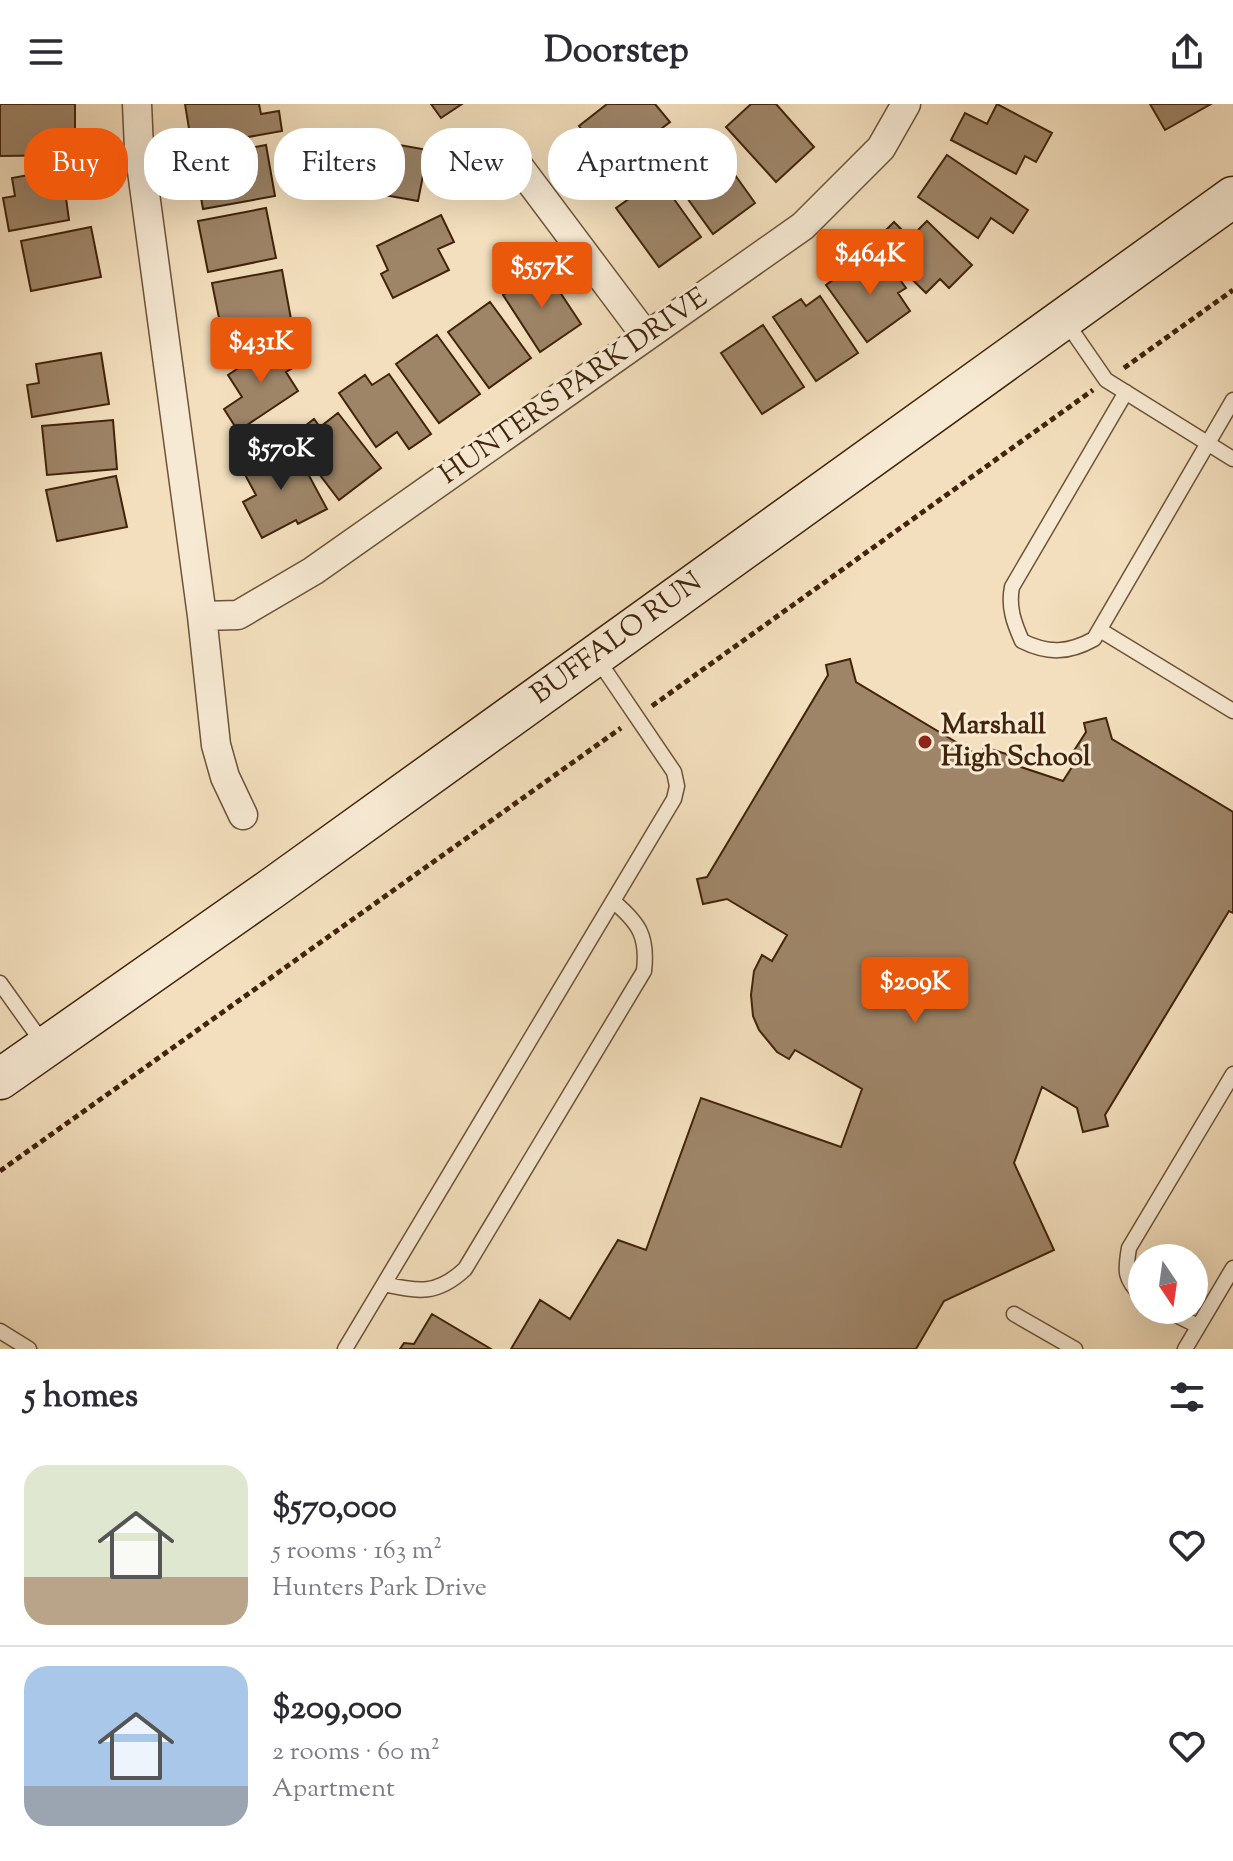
<!DOCTYPE html>
<html lang="en">
<head>
<meta charset="utf-8">
<style>
  :root { --surface:#fff; --page:#f2f2f3; --text:#2b2b33; --muted:#7c7c81; --line:#e1e1e2; --accent:#ea580c }
  body { margin:0; font-family:"Sorts Mill Goudy",serif; background:var(--page); color:var(--text); height:100vh; display:flex; flex-direction:column; font-size:30px; white-space:nowrap }
  * { box-sizing:border-box; margin:0 }
  p { font-size:26px; color:var(--muted) }
  .icon { flex:none; width:44px; height:44px; fill:none; stroke:currentColor; stroke-width:2; stroke-linecap:round; stroke-linejoin:round }
  .map { position:relative; height:1245px; overflow:hidden }
  .panel { display:flex; flex-direction:column; background:var(--surface); flex:1 }
  .panel>* { flex:none }
  .banner { position:absolute; left:24px; top:24px; width:800px; height:72px; display:flex; gap:16px }
  .needle { width:52px; rotate:167deg }
  .buttons { position:absolute; left:1128px; top:1140px; display:grid; gap:16px }
  .buttons a { display:grid; place-items:center; width:80px; height:80px; border-radius:50%; background:var(--surface); box-shadow:0 8px 32px #0002; font-size:40px }
  .price { position:absolute; translate:-50% -68px; padding:0 18px; border-radius:8px; background:var(--accent); color:#fff; font-size:26px; line-height:52px; filter:drop-shadow(0 2px 4px #0008) }
  .price::after { content:''; position:absolute; left:50%; top:48px; width:24px; height:18px; margin-left:-12px; background:inherit; clip-path:polygon(0 0,100% 0,50% 100%) }
  .price.active { background:#222; color:#fff }
  ul { padding:0; list-style:none }
  li { display:flex; align-items:center; gap:24px; height:200px; padding:0 24px }
  li+li { border-top:2px solid var(--line) }
  li span { display:grid; place-items:center; flex:none; width:224px; height:160px; border-radius:24px; color:#555 }
  li>.icon { margin-inline-start:auto }
  span .icon { width:96px; height:96px; fill:#fffc; stroke-width:1 }
  li b { font-size:34px }
  h2 { display:flex; justify-content:space-between; align-items:center; height:96px; padding:0 24px; font-size:34px }
  .chip { padding:0 28px; border-radius:32px; background:var(--surface); box-shadow:0 8px 32px #0002; font-size:28px; line-height:72px }
  .chip.active { background:var(--accent); color:#fff }
  header { display:flex; justify-content:space-between; align-items:center; height:104px; padding:0 24px; background:var(--surface); font-size:36px; font-weight:700 }
  .map>svg:first-child { display:block }
</style>
</head>
<body>
<header><svg class="icon" aria-label="menu" viewBox="0 0 24 24"><path d="M4 6h16M4 12h16M4 18h16"/></svg>Doorstep<svg class="icon" aria-label="share" viewBox="0 0 24 24"><path d="M12 15V3M7 8l5-5 5 5M5 13v7h14v-7"/></svg></header>
<div class="map">
<svg width="1233" height="1245" viewBox="0 0 1233 1245">
  <rect width="100%" height="100%" fill="#f3dfbd"/>
  <filter id="stains"><feTurbulence type="fractalNoise" baseFrequency=".0025" numOctaves="4"/><feColorMatrix values="0 0 0 0 .2 0 0 0 0 .09 0 0 0 0 .02 0 0 0 .5 -.17"/></filter>
  <radialGradient id="worn" r=".72"><stop offset=".6" stop-color="#630" stop-opacity="0"/><stop offset="1" stop-color="#630" stop-opacity=".3"/></radialGradient>
  <path fill="#9e8568" stroke="#41240b" stroke-width="2" d="M0,0h75v51l-75,1z
    M185,0h74l2,10 18,-3 3,20 -90,16z
    M431,0h31l-21,14z
    M607,0h48l15,18 -59,45 -32,-41z
    M751,0h25l38,43 -38,35 -50,-55z
    M997,0l55,29 -16,29 -11,-6 -9,18 -65,-34 14,-27 22,11z
    M1150,0h61l-46,26z
    M354,33l74,13 -10,51 -73,-13z
    M266,41l9,51 -72,13 -9,-51z
    M715,43l40,56 -42,31 -41,-57z
    M947,51l81,55 -15,23 -22,-15 -13,20 -60,-41z
    M83,61l5,29 -22,4 3,22 -60,11 -6,-33 12,-2 -3,-18z
    M659,74l42,59 -42,30 -43,-59z
    M266,104l10,50 -68,14 -10,-51z
    M441,111l13,27 -16,7 11,21 -56,28 -12,-24 7,-4 -11,-24z
    M927,117l45,44 -23,23 -9,-9 -14,14 -52,-51 20,-20 16,16z
    M91,123l10,50 -70,14 -10,-50z
    M867,151l16,21 9,-7 14,19 -8,5 12,18 -43,31 -41,-57z
    M544,164l37,56 -41,28 -37,-57z
    M282,166l9,49 -69,14 -10,-50z
    M820,192l38,57 -42,28 -43,-64 28,-18 5,7z
    M490,198l41,56 -42,30 -41,-56z
    M763,221l41,62 -42,27 -41,-61z
    M437,231l43,59 -41,29 -43,-59z
    M279,237l17,25 -10,6 12,19 -60,40 -14,-22 18,-12 -14,-22z
    M101,249l8,51 -77,13 -5,-32 12,-2 -3,-19z
    M389,270l42,60 -22,15 -12,-17 -21,15 -37,-54 26,-18 7,10z
    M338,309l43,55 -42,32 -48,-63 23,-18 6,8z
    M113,316l4,49 -70,6 -5,-49z
    M292,340l35,65 -29,15 -2,-4 -34,18 -19,-36 13,-7 -13,-24z
    M116,372l11,51 -70,14 -11,-51z
    M850,555l6,23 125,75 3,-10 32,10 -1,8 48,16 9,-14 -6,-4 20,-31 -2,-9 22,-5 6,21 121,73v101l-4,-2 -124,204 3,11 -25,6 -6,-24 -35,-21 -28,76 40,87 -110,51 -28,48h-405l29,-49 30,19 48,-79 28,10 55,-152 140,49 21,-58 -67,-39 -6,9 -12,-7 -18,-22 -6,-14 -2,-21 3,-24 8,-16 10,6 15,-26 -60,-36 -24,5 -6,-25 10,-2 121,-202 -2,-10z
    M432,1210l59,35h-91l4,-6 10,1z"/>
  <g fill="none" stroke-linecap="round" stroke-linejoin="round">
    <defs>
      <path id="lane" d="M1066,218l40,58 127,79
        M1126,288l-114,195c-4,20 2,36 10,54 26,13 47,12 72,-2l139,-239
        M1100,526l133,81
        M0,879l45,63
        M384,1180c35,8 53,11 81,-15l179,-298c4,-35 -5,-48 -31,-70
        M1142,1192c-18,-17 -17,-25 -13,-48l104,-174
        M1166,1206l32,16
        M1014,1210l61,35
        M0,1227l29,18
        M345,1245l329,-550 3,-13 -3,-14 -78,-115
        M1185,1245l48,-81"/>
      <path id="street" d="M137,0l2,45 63,467 14,129 9,32 18,38
        M511,52l135,180
        M202,512l36,-1 75,-44 490,-345 78,-78 25,-44"/>
      <path id="secondary" d="M0,975l271,-190 962,-692"/>
    </defs>
    <use href="#lane" stroke="#6e5338" stroke-width="17"/>
    <use href="#street" stroke="#6e5338" stroke-width="31"/>
    <use href="#secondary" stroke="#41240b" stroke-width="43"/>
    <path stroke="#41240b" stroke-width="5" stroke-dasharray="6 4" stroke-linecap="butt" d="M1124,264l109,-78
      M652,602l441,-316
      M0,1067l621,-443"/>
    <use href="#lane" stroke="#f7ead4" stroke-width="14"/>
    <use href="#street" stroke="#f7ead4" stroke-width="28"/>
    <use href="#secondary" stroke="#f7ead4" stroke-width="40"/>
  </g>
  <circle fill="#8f2418" stroke="#f7ead4" stroke-width="3" cx="925" cy="638" r="8"/>
  <g text-anchor="middle" dominant-baseline="central" stroke-width="6" stroke-linejoin="round" paint-order="stroke">
    <g font-size="28" fill="#41240b" stroke="#f7ead4">
      <text transform="translate(574 283) rotate(-35)">HUNTERS PARK DRIVE</text>
      <text transform="translate(617 535) rotate(-36)">BUFFALO RUN</text>
    </g>
    <g font-size="28" font-weight="bold" fill="#41240b" stroke="#f7ead4" text-anchor="start">
      <text x="941" y="622">Marshall<tspan x="941" dy="32">High School</tspan></text>
    </g>
  </g>
  <rect width="100%" height="100%" filter="url(#stains)"/>
  <rect width="100%" height="100%" fill="url(#worn)"/>
</svg>
<div class="buttons">
<a><svg class="needle" viewBox="-14 -14 28 28"><path d="M0-13l5 13h-10z" fill="#e53935"/><path d="M0 13l5-13h-10z" fill="#7c7c81"/></svg></a>
</div>
<b class="price" style="left:870px;top:193px">$464K</b>
<b class="price" style="left:542px;top:206px">$557K</b>
<b class="price" style="left:261px;top:281px">$431K</b>
<b class="price active" style="left:281px;top:388px">$570K</b>
<b class="price" style="left:915px;top:921px">$209K</b>
<div class="banner">
<a class="chip active">Buy</a>
<a class="chip">Rent</a>
<a class="chip">Filters</a>
<a class="chip">New</a>
<a class="chip">Apartment</a>
</div>
</div>
<section class="panel">
<h2>5 homes<svg class="icon" aria-label="filters" viewBox="0 0 24 24"><path d="M4 7h16M4 17h16"/><circle cx="9" cy="7" r="2"/><circle cx="15" cy="17" r="2"/></svg></h2>
<ul>
<li><span style="background:linear-gradient(#dfe7d0 70%,#b9a48a 0)"><svg class="icon" aria-label="home" viewBox="0 0 24 24"><path d="M3 11l9-7 9 7M6 9v11h12V9"/></svg></span><div><b>$570,000</b><p>5 rooms · 163 m²</p><p>Hunters Park Drive</p></div><svg class="icon" aria-label="heart" viewBox="0 0 24 24"><path d="M12 20l-8-8c-3-5 5-10 8-4 3-6 11-1 8 4z"/></svg></li>
<li><span style="background:linear-gradient(#a9c7e8 75%,#9aa5b1 0)"><svg class="icon" aria-label="home" viewBox="0 0 24 24"><path d="M3 11l9-7 9 7M6 9v11h12V9"/></svg></span><div><b>$209,000</b><p>2 rooms · 60 m²</p><p>Apartment</p></div><svg class="icon" aria-label="heart" viewBox="0 0 24 24"><path d="M12 20l-8-8c-3-5 5-10 8-4 3-6 11-1 8 4z"/></svg></li>
</ul>
</section>
</body>
</html>
